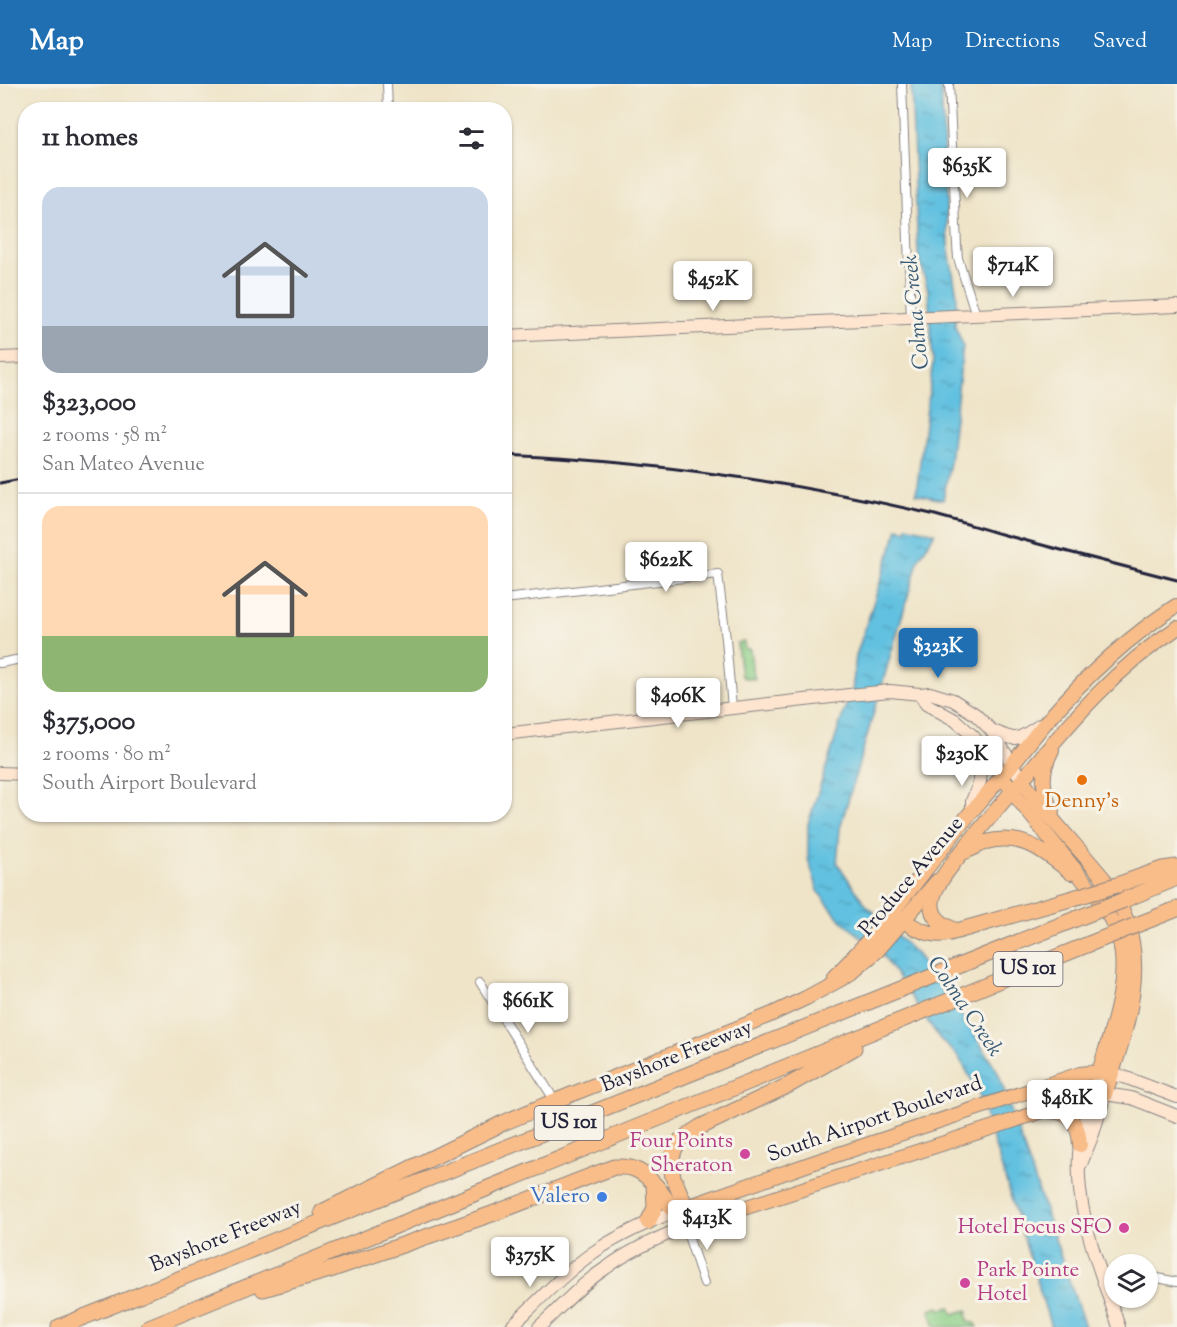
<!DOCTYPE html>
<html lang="en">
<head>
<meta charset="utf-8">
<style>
  :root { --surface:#fff; --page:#f7f7f7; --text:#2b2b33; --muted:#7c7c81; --line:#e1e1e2; --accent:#1f6fb2 }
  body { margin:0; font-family:"Sorts Mill Goudy",serif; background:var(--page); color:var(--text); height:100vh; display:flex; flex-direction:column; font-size:22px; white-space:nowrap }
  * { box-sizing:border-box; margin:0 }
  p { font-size:20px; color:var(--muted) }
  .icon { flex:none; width:33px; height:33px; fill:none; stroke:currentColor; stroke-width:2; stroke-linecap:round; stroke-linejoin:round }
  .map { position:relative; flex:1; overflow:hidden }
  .drawer { position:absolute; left:18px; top:18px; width:494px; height:720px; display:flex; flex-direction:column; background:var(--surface); border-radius:24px; box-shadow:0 2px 4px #0004 }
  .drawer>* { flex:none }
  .buttons { position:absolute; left:1104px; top:1170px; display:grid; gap:12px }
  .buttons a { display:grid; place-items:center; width:54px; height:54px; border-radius:50%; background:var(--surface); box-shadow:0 2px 4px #0004; font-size:30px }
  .price { position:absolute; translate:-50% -51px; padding:0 14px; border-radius:6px; background:#fff; color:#222; font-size:20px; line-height:39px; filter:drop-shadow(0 2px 3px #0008) }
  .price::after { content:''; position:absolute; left:50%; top:36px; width:18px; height:14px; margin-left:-9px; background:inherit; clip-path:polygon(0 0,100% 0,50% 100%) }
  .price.active { background:var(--accent); color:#fff }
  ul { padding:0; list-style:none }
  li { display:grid; align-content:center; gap:12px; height:318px; padding:0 24px }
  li+li { border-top:2px solid var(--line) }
  li span { display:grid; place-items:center; height:186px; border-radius:18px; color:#555 }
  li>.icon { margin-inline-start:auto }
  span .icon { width:108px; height:108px; fill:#fffc; stroke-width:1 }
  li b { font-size:26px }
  h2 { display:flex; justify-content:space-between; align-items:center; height:72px; padding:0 24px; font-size:26px }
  header { display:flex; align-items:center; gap:36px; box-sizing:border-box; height:84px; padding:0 30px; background:var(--accent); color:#fff }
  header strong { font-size:28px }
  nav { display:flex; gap:33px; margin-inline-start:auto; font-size:21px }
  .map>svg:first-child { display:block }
</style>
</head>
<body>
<header>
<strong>Map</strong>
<nav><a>Map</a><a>Directions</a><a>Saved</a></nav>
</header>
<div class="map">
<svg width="1177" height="1243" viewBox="0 0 1177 1243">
  <defs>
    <pattern id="grass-tufts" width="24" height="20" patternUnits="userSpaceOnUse" patternTransform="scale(1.5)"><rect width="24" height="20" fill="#8ed088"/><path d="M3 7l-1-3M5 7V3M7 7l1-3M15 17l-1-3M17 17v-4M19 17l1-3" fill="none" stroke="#7ab276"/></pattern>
    <pattern id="water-ripples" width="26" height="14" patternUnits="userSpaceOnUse" patternTransform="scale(1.5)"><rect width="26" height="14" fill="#62c1e0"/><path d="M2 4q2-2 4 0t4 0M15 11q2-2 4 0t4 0" fill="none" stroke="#509cb7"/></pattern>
  </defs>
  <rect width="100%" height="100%" fill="#f7f3e8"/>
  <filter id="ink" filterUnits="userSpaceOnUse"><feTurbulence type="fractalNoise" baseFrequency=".0167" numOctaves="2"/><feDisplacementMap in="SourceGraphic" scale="12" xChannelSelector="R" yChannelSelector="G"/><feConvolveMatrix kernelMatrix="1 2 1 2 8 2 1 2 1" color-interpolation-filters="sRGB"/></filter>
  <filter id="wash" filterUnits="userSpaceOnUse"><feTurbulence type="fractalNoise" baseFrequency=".008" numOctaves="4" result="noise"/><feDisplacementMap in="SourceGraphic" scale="24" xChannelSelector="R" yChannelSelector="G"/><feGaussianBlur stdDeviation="1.35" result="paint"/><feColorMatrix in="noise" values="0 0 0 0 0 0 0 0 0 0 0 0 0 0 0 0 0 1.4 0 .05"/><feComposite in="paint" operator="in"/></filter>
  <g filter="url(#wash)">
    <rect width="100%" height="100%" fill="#efe4c8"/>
    <path fill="url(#grass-tufts)" stroke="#587962" stroke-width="1.5" d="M744,558l1,7h5l3,27h1l1,3 -10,-1 -4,-2 -4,-33z"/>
    <path fill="#8ed088" stroke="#587962" stroke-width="1.5" d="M939,1223l2,3 9,-3 3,7 14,-4 1,3 -2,1 3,8 6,1 3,4h-43l-5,-17z"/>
    <path fill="url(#water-ripples)" stroke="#42728e" stroke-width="1.5" d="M911,0h30l7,161 9,50 -2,31 8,19 -13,117 -7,38 -27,-6 17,-133 -5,-71 -10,-36z
      M907,442l28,7 -16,25 -79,270 -3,35 29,42 51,50 51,69 30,48 87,255h-34l-73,-236 -20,-35 -18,-17 -57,-83 -44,-38 -20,-25 -11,-34v-35l37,-116 7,-16 4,-36 42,-128 8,2z"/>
  </g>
  <g filter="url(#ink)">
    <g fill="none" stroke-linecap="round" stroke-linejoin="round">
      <defs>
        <path id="street" d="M387,0l1,26
          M902,0l9,234
          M949,0l8,161 1,13 18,57
          M504,515l214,-25 8,65 6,69
          M0,579l26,-5
          M480,898l75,119
          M685,1143l19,56
          M1148,1192l29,6
          M1105,1200l9,-3"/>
        <path id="secondary" d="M504,252l673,-30
          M0,274l26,-1
          M920,610l6,10 29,16 19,17 28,39
          M991,646c27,12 25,11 49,-5
          M504,650l345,-39 41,-4 30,3 10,-1 23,7 22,14 16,16 31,50
          M0,689l26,1
          M972,727v-10l8,-20 1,-13 -2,-9 -6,-16
          M1081,1080l12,-30 12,-40 26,4 46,18
          M511,1243c27,-26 53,-54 83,-75 25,-17 52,-29 79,-40
          M539,1243c22,-20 42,-43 67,-59 24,-18 51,-30 79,-41
          M1119,1243c-19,-59 -47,-120 -39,-183 3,-25 13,-48 19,-72l25,5 53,20"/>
        <path id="primary" d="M1052,666c-12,22 -10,40 0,62
          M965,768c7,-3 14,-7 21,-10 36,-10 59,10 85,31
          M953,778c24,-30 49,-59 74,-88 45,-54 90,-107 150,-146
          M834,893c51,-51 92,-109 137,-165 13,-15 26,-30 39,-45 12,-15 24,-31 37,-46 38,-44 80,-83 129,-115
          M555,1017l215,-86 36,-17 35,-19 13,-8 23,-20 60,-70
          M1048,1027c23,0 31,13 32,34
          M676,1127l136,-48 268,-89 19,-2c12,-41 33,-94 19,-137 -4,-12 -11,-22 -17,-33l-83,-103 -16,-23
          M685,1143l395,-128 25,-5c24,-72 52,-147 -1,-215 -27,-33 -58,-64 -82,-99"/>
        <path id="highway" d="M1117,801l45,-16 15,-2
          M1124,816l53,-22
          M891,830c15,8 34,22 51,20 5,0 11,-2 15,-3l113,-32
          M1134,842l43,-17
          M957,847c-48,-18 -16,-51 3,-77
          M322,1128l181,-89 52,-22
          M648,1138l7,-14 -1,-24
          M685,1143l1,-20 -13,-30 -2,-11 1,-9 3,-9 6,-8 19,-13 89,-42 65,-37
          M263,1205l70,-20 159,-55 122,-47c6,0 13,-1 20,2 22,8 37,40 51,58
          M59,1243l1019,-409
          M149,1243l476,-195 464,-188"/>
      </defs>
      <use href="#street" stroke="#888382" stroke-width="10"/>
      <use href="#secondary" stroke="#888382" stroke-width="14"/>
      <use href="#primary" stroke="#888382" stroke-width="16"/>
      <use href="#highway" stroke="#888382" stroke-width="17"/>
      <use href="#street" stroke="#fff" stroke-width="8"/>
      <use href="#secondary" stroke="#fde5d0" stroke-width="12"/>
      <use href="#primary" stroke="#f9bd89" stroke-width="14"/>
      <use href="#highway" stroke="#f9bd89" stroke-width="15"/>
      <path stroke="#22223b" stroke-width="3" d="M504,371c142,6 285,26 423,58 25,6 49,14 74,21 59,16 117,31 176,46
        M0,399l26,-5"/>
      <defs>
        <path id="highway-bridge" d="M1070,815l47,-14
          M1078,834l46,-18
          M1089,860l45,-18"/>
      </defs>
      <use href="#highway-bridge" stroke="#888382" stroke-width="17" stroke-linecap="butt"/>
      <use href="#highway-bridge" stroke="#f9bd89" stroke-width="15"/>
    </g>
  </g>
  <circle fill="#e8710a" stroke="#f7f3e8" stroke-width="2" cx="1082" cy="696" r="6"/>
  <g fill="#d1479c" stroke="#f7f3e8" stroke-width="2">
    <circle cx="745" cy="1070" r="6"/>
    <circle cx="1124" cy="1144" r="6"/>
    <circle cx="965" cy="1199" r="6"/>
  </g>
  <circle fill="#3f7fe0" stroke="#f7f3e8" stroke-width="2" cx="602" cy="1113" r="6"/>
  <g text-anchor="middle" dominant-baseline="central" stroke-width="6" stroke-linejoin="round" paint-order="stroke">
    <g fill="#f7f3e8" stroke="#62616f" stroke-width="1.5">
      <rect x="993.5" y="868" width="69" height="34" rx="4.5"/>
      <rect x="534.5" y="1022" width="69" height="34" rx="4.5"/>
    </g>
    <g font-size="20" font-weight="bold" fill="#22223b">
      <text x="1028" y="885">US 101</text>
      <text x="569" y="1039">US 101</text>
    </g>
    <g font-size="21" fill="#c56008" stroke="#f7f3e8">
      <text x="1082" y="718">Denny's</text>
    </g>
    <g font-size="21" fill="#22223b" stroke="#f7f3e8">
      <text transform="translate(912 793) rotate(-50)">Produce Avenue</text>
      <text transform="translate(677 973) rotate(-22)">Bayshore Freeway</text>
      <text transform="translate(875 1036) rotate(-19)">South Airport Boulevard</text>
      <text transform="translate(226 1153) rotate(-22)">Bayshore Freeway</text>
    </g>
    <g font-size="21" fill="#b23c85" stroke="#f7f3e8" text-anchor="end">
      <text x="733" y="1058">Four Points<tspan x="733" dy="24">Sheraton</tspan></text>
      <text x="1112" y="1144">Hotel Focus SFO</text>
      <text x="977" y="1187" text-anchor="start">Park Pointe<tspan x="977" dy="24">Hotel</tspan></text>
    </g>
    <g font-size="21" fill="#366cbe" stroke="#f7f3e8" text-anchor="end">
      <text x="590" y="1113">Valero</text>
    </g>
    <g font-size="22" font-style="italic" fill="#385a75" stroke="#f7f3e8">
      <text transform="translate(917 228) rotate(-96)">Colma Creek</text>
      <text transform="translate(964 923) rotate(56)">Colma Creek</text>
    </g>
  </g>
</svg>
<div class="buttons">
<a><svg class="icon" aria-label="layers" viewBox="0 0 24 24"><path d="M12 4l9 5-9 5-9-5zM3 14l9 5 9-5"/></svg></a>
</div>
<b class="price" style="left:967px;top:115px">$635K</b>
<b class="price" style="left:1013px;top:214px">$714K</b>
<b class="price" style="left:713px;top:228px">$452K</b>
<b class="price" style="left:666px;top:509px">$622K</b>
<b class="price active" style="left:938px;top:595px">$323K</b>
<b class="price" style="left:678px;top:645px">$406K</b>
<b class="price" style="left:962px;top:703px">$230K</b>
<b class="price" style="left:528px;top:950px">$661K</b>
<b class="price" style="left:1067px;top:1047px">$481K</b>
<b class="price" style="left:707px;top:1167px">$413K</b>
<b class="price" style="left:530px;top:1204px">$375K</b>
<section class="drawer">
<h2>11 homes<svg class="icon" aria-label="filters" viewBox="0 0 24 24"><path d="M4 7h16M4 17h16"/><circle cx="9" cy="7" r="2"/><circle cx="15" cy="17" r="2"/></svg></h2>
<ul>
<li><span style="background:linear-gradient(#c9d6e8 75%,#9aa5b1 0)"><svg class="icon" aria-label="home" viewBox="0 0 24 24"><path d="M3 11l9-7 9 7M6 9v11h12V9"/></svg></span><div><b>$323,000</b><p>2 rooms · 58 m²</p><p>San Mateo Avenue</p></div></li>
<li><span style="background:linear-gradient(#ffd9b3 70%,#8fb573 0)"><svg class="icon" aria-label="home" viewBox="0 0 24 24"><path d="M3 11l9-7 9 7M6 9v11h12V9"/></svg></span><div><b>$375,000</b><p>2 rooms · 80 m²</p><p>South Airport Boulevard</p></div></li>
</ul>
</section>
</div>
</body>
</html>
